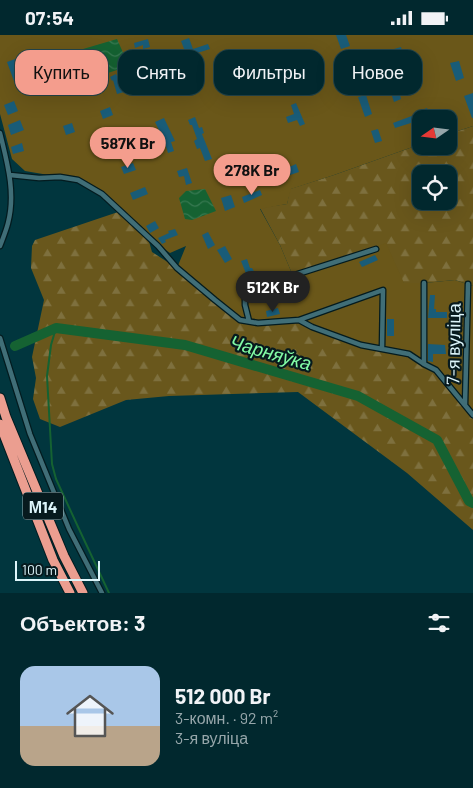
<!DOCTYPE html>
<html lang="ru">
<head>
<meta charset="utf-8">
<style>
  :root { --surface:#01282e; --page:#0b3036; --text:#f1f3f6; --muted:#96a6aa; --line:#23444a; --accent:#f49d8d }
  body { margin:0; font-family:Barlow,sans-serif; background:var(--page); color:var(--text); height:100vh; display:flex; flex-direction:column; font-size:19px; white-space:nowrap }
  * { box-sizing:border-box; margin:0 }
  p { font-size:16px; color:var(--muted) }
  .icon { flex:none; width:28px; height:28px; fill:none; stroke:currentColor; stroke-width:2; stroke-linecap:round; stroke-linejoin:round }
  .map { position:relative; height:558px; overflow:hidden }
  .side { display:flex; flex-direction:column; background:var(--surface); flex:1 }
  .side>* { flex:none }
  .top-card { position:absolute; left:15px; top:15px; width:444px; height:45px; display:flex; gap:10px }
  .needle { width:32px; rotate:256deg }
  .buttons { position:absolute; left:412px; top:75px; display:grid; gap:10px }
  .buttons a { display:grid; place-items:center; width:45px; height:45px; border-radius:10px; background:var(--surface); box-shadow:0 5px 20px #0002,0 0 0 1px var(--line); font-size:25px }
  .scale { position:absolute; left:15px; bottom:12px; width:85px; box-sizing:border-box; padding-left:5px; border:2px solid #ddf5fa; border-top:0; font-size:14px; line-height:18px; white-space:nowrap; color:#ddf5fa; -webkit-text-stroke:4px #071a1e; paint-order:stroke }
  .price { position:absolute; translate:-50% -42px; padding:0 11px; border-radius:18px; background:var(--accent); color:#111; font-size:16px; line-height:32px; filter:drop-shadow(0 1px 2px #0008) }
  .price::after { content:''; position:absolute; left:50%; top:30px; width:15px; height:11px; margin-left:-8px; background:inherit; clip-path:polygon(0 0,100% 0,50% 100%) }
  .price.current { background:#222; color:#fff }
  ul { padding:0; list-style:none }
  li { display:flex; align-items:center; gap:15px; height:125px; padding:0 20px }
  li+li { border-top:1px solid var(--line) }
  li span { display:grid; place-items:center; flex:none; width:140px; height:100px; border-radius:15px; color:#555 }
  li>.icon { margin-inline-start:auto }
  span .icon { width:60px; height:60px; fill:#fffc; stroke-width:1 }
  li b { font-size:21px }
  h2 { display:flex; justify-content:space-between; align-items:center; height:60px; padding:0 20px; font-size:21px }
  .pill { padding:0 18px; border-radius:15px; background:var(--surface); box-shadow:0 5px 20px #0002,0 0 0 1px var(--line); font-size:18px; line-height:45px }
  .pill.current { background:var(--accent); color:#111 }
  .status { display:flex; justify-content:space-between; align-items:center; height:35px; padding:0 25px; background:var(--surface); direction:ltr }
  .status svg { height:14px; fill:currentColor }
  .map>svg:first-child { display:block }
</style>
</head>
<body>
<div class="status"><b>07:54</b><svg viewBox="0 0 49 12"><path d="M0 12V9h3v3zM5 12V6h3v6zM10 12V3h3v9zM15 12V0h3v12zM26 1h20v11H26zM47 4h2v5h-2z"/></svg></div>
<div class="map">
<svg width="473" height="558" viewBox="0 0 473 558">
  <defs>
    <pattern id="forest-firs" width="22" height="20" patternUnits="userSpaceOnUse" patternTransform="scale(1.25)"><rect width="22" height="20" fill="#69571c"/><path d="M5 1l3.5 6h-7zM16 11l3.5 6h-7z" fill="#7e703e"/></pattern>
    <pattern id="water-waves" width="16" height="10" patternUnits="userSpaceOnUse" patternTransform="scale(1.25)"><rect width="16" height="10" fill="#156232"/><path d="M0 5q4-4 8 0t8 0" fill="none" stroke="#377951"/></pattern>
  </defs>
  <rect width="100%" height="100%" fill="#01363e"/>
  <path fill="url(#forest-firs)" fill-rule="evenodd" d="M473,91v160l-18,-6 -31,3h-20l-68,-22 -43,15 -13,-31 -20,-37 27,-4 3,-15 44,-14 87,-31v2h28v-12zM421,139h28v27h-28z
    M121,176l27,27 4,14 25,16 122,52 110,34 27,16 37,45v115l-66,-57 -109,-81 -129,4 -43,4 -66,27 -20,-8 -7,-20 3,-21 -4,-21 12,-57 -13,-32 1,-22 3,-6z"/>
  <path fill="#6a5719" d="M0,0h473v91l-24,8v-15h-28v25l-87,31 -43,14 -4,15 -27,5 20,36 13,31 93,-33 18,40h20l31,-3 18,6v129l-37,-45 -27,-16 -48,-9 -62,-25 -41,3 -18,-3 -63,-52 9,-22 -16,7 -22,-15 -46,-44 -24,-14 -53,-9 -13,-12 -12,-45z"/>
  <path fill="url(#water-waves)" d="M117,4l12,27 -36,12 -10,-29z
    M205,154l11,22 -24,9 -7,-1 -6,-21 7,-7z"/>
  <g fill="none" stroke-linecap="round" stroke-linejoin="round">
    <path stroke="#156232" stroke-width="2" d="M56,293l-5,17 -4,31 5,88 4,15 23,50 30,64"/>
    <path stroke="#156232" stroke-width="10" d="M15,311l41,-18 129,17 173,51 79,44 32,61 4,2"/>
  </g>
  <path fill="#195c78" d="M336,0h10l4,11 -9,3z
    M189,3l4,11 15,-5 2,5 -16,5 1,3 -7,2 -7,-18z
    M148,4l2,8 -7,2v-4l-8,3 -1,-5z
    M401,12l5,18 -8,3 -3,-7 3,-1 -4,-11z
    M176,20l2,7 -8,3 -1,-3 -11,4 1,1 -18,8 -2,-6 14,-4 -1,-2 4,-2z
    M15,24l5,15 2,-1 3,7 -10,4 -8,-22z
    M459,26l5,17 -8,3 -6,-18z
    M356,27l2,8h-2l4,12 -6,2 -6,-19z
    M231,29l4,9 -18,5 -1,-5 7,-3 -1,-3z
    M255,29l3,9 6,-3 2,6 -10,4 -4,-9 -3,1 -2,-5z
    M37,32l4,14h2l4,12 -8,2 -4,-9 2,-1 -5,-16z
    M116,39l8,18 -7,2 -4,-14 -1,1 -2,-4z
    M394,49l4,11h2l1,4 -7,3 -3,-9 -4,2 -2,-8z
    M473,58v25h-1l-8,-22z
    M366,60l6,19 -7,3 -7,-20z
    M14,66l4,10 -10,4 -4,-10z
    M296,68l9,21 -5,2 -3,-6 -9,3 -2,-6 8,-3 -3,-9z
    M110,72l3,8 -10,4 -3,-8z
    M427,73l3,9 -35,11 -2,-5 24,-9 -1,-2z
    M195,82l4,11 3,-1 2,6 -2,1 10,25 -7,2 -5,-13 -3,1 -3,-8 3,-2 -5,-14h-2l-2,-5z
    M164,83l11,23 -4,1 3,9 -6,2 -7,-22 -1,1 -5,-10z
    M20,85l4,10 -13,5 -3,-10z
    M72,88l3,9 -9,3 -3,-9z
    M378,94l4,12 -7,2 -4,-12z
    M102,107l3,8 -11,4 -3,-8z
    M22,108l2,8 -11,3 -2,-7z
    M123,109l4,10 -8,2 -3,-9z
    M133,128l3,7 -12,4 -3,-7z
    M296,129l3,8 -9,3 -3,-7z
    M187,133l5,15 -6,2 -2,-9 -5,1 -2,-6z
    M145,152l3,7 -15,6 -3,-7z
    M260,155l2,5 -18,8 -2,-6z
    M231,160l4,12 -10,4 -4,-13z
    M155,186l4,7 -9,5 -4,-7z
    M175,194l3,6 -13,5 1,2 -4,2 -4,-6 11,-5 -1,-2z
    M208,197l7,13 -7,4 -6,-14z
    M225,211l7,13 -7,4 -8,-13z
    M375,220l3,5 -16,7 -3,-5z
    M247,224l3,9h2l3,5 -8,3 -6,-15z
    M430,260h5l-1,14h2v3h11v6h-19z
    M278,273l2,6 -13,3 -1,-6z
    M387,284h7v17h-7z
    M428,309l17,1 1,9h-13v8l-5,-1z"/>
  <g fill="none" stroke-linecap="round" stroke-linejoin="round">
    <defs>
      <path id="street" d="M0,98c7,29 16,60 8,90 -2,8 -5,15 -8,23
        M10,140l29,3 21,-1 18,3 24,14 56,52 19,22 38,32 25,20 18,3 41,-3 13,7 49,18 48,9 15,10 12,6 37,45
        M299,285l84,-30 -1,59
        M249,286l-4,-16v-12l12,-6 119,-38
        M0,303l30,96 39,95 33,64
        M424,329v-81
        M465,370l3,-121"/>
      <path id="highway" d="M0,363l6,19 58,139 19,37
        M0,389l53,136 17,33"/>
    </defs>
    <use href="#street" stroke="#031b1f" stroke-width="7"/>
    <use href="#highway" stroke="#031b1f" stroke-width="11"/>
    <use href="#street" stroke="#406e77" stroke-width="4.5"/>
    <use href="#highway" stroke="#eb9e90" stroke-width="9"/>
  </g>
  <g text-anchor="middle" dominant-baseline="central" stroke-width="4.5" stroke-linejoin="round" paint-order="stroke">
    <rect fill="#071a1e" stroke="#9db3b8" stroke-width="1" x="23" y="457.5" width="40" height="27" rx="4"/>
    <g font-size="16" font-weight="bold" fill="#ddf5fa">
      <text x="43" y="471">М14</text>
    </g>
    <g font-size="18" fill="#ddf5fa" stroke="#071a1e">
      <text transform="translate(453 309) rotate(-89)">7-я вуліца</text>
    </g>
    <g font-size="19" font-style="italic" fill="#83fca5" stroke="#071a1e">
      <text transform="translate(271 317) rotate(16)">Чарняўка</text>
    </g>
  </g>
</svg>
<div class="buttons">
<a><svg class="needle" viewBox="-14 -14 28 28"><path d="M0-13l5 13h-10z" fill="#e53935"/><path d="M0 13l5-13h-10z" fill="#96a6aa"/></svg></a>
<a><svg class="icon" aria-label="locate" viewBox="0 0 24 24"><circle cx="12" cy="12" r="6"/><path d="M12 2v4M12 18v4M2 12h4M18 12h4"/></svg></a>
</div>
<div class="scale">100 m</div>
<b class="price" style="left:128px;top:134px">587K Br</b>
<b class="price" style="left:252px;top:161px">278K Br</b>
<b class="price current" style="left:273px;top:278px">512K Br</b>
<div class="top-card">
<a class="pill current">Купить</a>
<a class="pill">Снять</a>
<a class="pill">Фильтры</a>
<a class="pill">Новое</a>
</div>
</div>
<section class="side">
<h2>Объектов: 3<svg class="icon" aria-label="filters" viewBox="0 0 24 24"><path d="M4 7h16M4 17h16"/><circle cx="9" cy="7" r="2"/><circle cx="15" cy="17" r="2"/></svg></h2>
<ul>
<li><span style="background:linear-gradient(#a9c7e8 60%,#b9a48a 0)"><svg class="icon" aria-label="home" viewBox="0 0 24 24"><path d="M3 11l9-7 9 7M6 9v11h12V9"/></svg></span><div><b>512 000 Br</b><p>3-комн. · 92 m²</p><p>3-я вуліца</p></div></li>
</ul>
</section>
</body>
</html>
